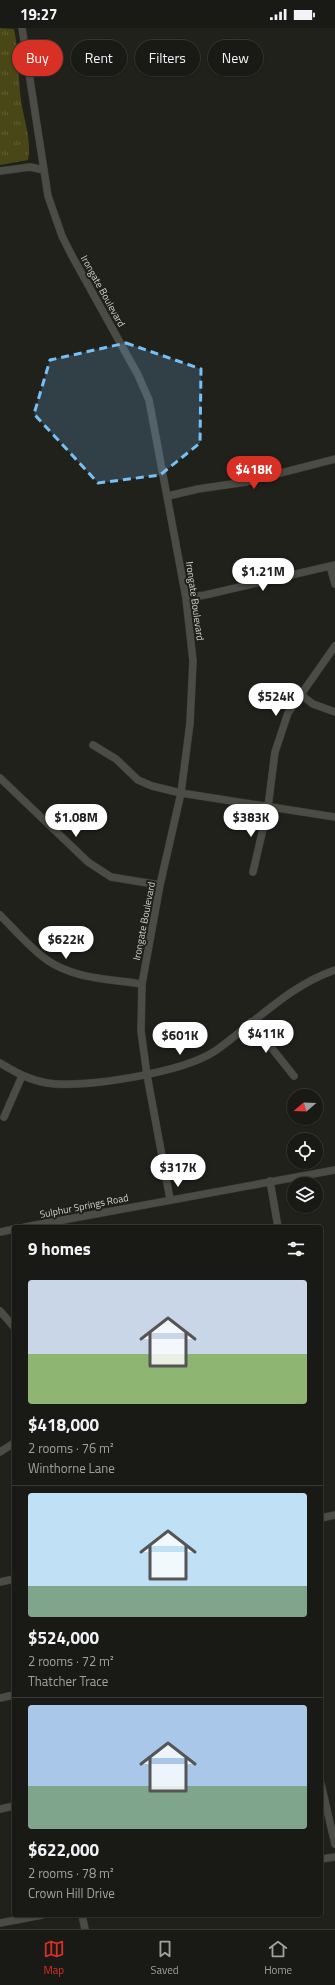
<!DOCTYPE html>
<html lang="en">
<head>
<meta charset="utf-8">
<style>
  :root { --surface:#191915; --page:#262622; --text:#f1f3f6; --muted:#9fa0a0; --line:#373834; --accent:#d93025 }
  body { margin:0; font-family:"Titillium Web",sans-serif; background:var(--page); color:var(--text); height:100vh; display:flex; flex-direction:column; font-size:15px; white-space:nowrap }
  * { box-sizing:border-box; margin:0 }
  p { font-size:13px; color:var(--muted) }
  .icon { flex:none; width:22px; height:22px; fill:none; stroke:currentColor; stroke-width:2; stroke-linecap:round; stroke-linejoin:round }
  .map { position:relative; flex:1; overflow:hidden }
  .sheet { position:absolute; left:12px; top:1197px; width:311px; height:692px; display:flex; flex-direction:column; background:var(--surface); border-radius:4px; box-shadow:0 1px 3px #0004,0 0 0 1px var(--line) }
  .sheet>* { flex:none }
  .banner { position:absolute; left:12px; top:12px; width:311px; height:36px; display:flex; gap:8px }
  .needle { width:26px; rotate:251deg }
  .tools { position:absolute; left:287px; top:1061px; display:grid; gap:8px }
  .tools a { display:grid; place-items:center; width:36px; height:36px; border-radius:50%; background:var(--surface); box-shadow:0 1px 3px #0004,0 0 0 1px var(--line); font-size:20px }
  .price { position:absolute; translate:-50% -34px; padding:0 9px; border-radius:14px; background:#fff; color:#222; font-size:13px; line-height:26px; filter:drop-shadow(0 1px 2px #0008) }
  .price::after { content:''; position:absolute; left:50%; top:24px; width:12px; height:9px; margin-left:-6px; background:inherit; clip-path:polygon(0 0,100% 0,50% 100%) }
  .price.selected { background:var(--accent); color:#fff }
  ul { padding:0; list-style:none }
  li { display:grid; align-content:center; gap:8px; height:212px; padding:0 16px }
  li+li { border-top:1px solid var(--line) }
  li span { display:grid; place-items:center; height:124px; border-radius:4px; color:#555 }
  li>.icon { margin-inline-start:auto }
  span .icon { width:72px; height:72px; fill:#fffc; stroke-width:1 }
  li b { font-size:17px }
  h2 { display:flex; justify-content:space-between; align-items:center; height:48px; padding:0 16px; font-size:17px }
  .tag { padding:0 14px; border-radius:18px; background:var(--surface); box-shadow:0 1px 3px #0004,0 0 0 1px var(--line); font-size:14px; line-height:36px }
  .tag.selected { background:var(--accent); color:#fff }
  .status { display:flex; justify-content:space-between; align-items:center; height:28px; padding:0 20px; background:var(--surface); direction:ltr }
  .status svg { height:11px; fill:currentColor }
  .dock { display:flex; justify-content:space-around; align-items:center; height:56px; border-top:1px solid var(--line); background:var(--surface); font-size:11px; color:var(--muted) }
  .dock a { display:grid; justify-items:center; gap:2px }
  .dock .selected { color:var(--accent) }
  .map>svg:first-child { display:block }
</style>
</head>
<body>
<div class="status"><b>19:27</b><svg viewBox="0 0 49 12"><path d="M0 12V9h3v3zM5 12V6h3v6zM10 12V3h3v9zM15 12V0h3v12zM26 1h20v11H26zM47 4h2v5h-2z"/></svg></div>
<div class="map">
<svg width="335" height="1901" viewBox="0 0 335 1901">
  <defs>
    <pattern id="grass-tufts" width="24" height="20" patternUnits="userSpaceOnUse"><rect width="24" height="20" fill="#494715"/><path d="M3 7l-1-3M5 7V3M7 7l1-3M15 17l-1-3M17 17v-4M19 17l1-3" fill="none" stroke="#626136"/></pattern>
  </defs>
  <rect width="100%" height="100%" fill="#21211c"/>
  <path fill="url(#grass-tufts)" d="M0,0l14,1c5,24 4,48 7,72 3,19 11,40 7,59l-28,5z"/>
  <g fill="none" stroke-linecap="round" stroke-linejoin="round">
    <defs>
      <path id="minor" d="M22,0l26,168 14,40 9,18 67,121 11,25 37,198 7,63 -3,62 -9,70 -21,92 -18,99 -1,47 6,44 23,124
        M0,143l30,-4 14,3
        M168,468l30,-7 48,-7 89,-23
        M330,538l5,18
        M186,570l19,-3 130,-30
        M301,667l12,9 22,8
        M93,717l23,14 22,21 14,6 29,7 154,24
        M0,750l88,84 23,15 49,8
        M253,844l15,-65 7,-55 13,-39 47,-67
        M0,887c14,14 31,34 47,45 27,19 63,19 95,24
        M251,994l43,54
        M0,1035c15,9 29,17 47,20 37,6 137,-11 168,-32 40,-28 73,-65 120,-81
        M4,1089l18,-41
        M270,1153l8,46
        M25,1199l310,-57
        M0,1204l14,-3
        M0,1283l14,16
        M0,1424l14,-9
        M321,1490l14,-3
        M0,1554l14,-3
        M0,1670l14,-3
        M321,1756l14,60
        M0,1781l14,-3
        M321,1831l14,-2
        M82,1887l3,14
        M0,1895l42,-8"/>
    </defs>
    <use href="#minor" stroke="#3e3e3a" stroke-width="8"/>
    <use href="#minor" stroke="#4c4c46" stroke-width="7"/>
  </g>
  <path fill="#75c0f6" fill-opacity="0.2" stroke="#75c0f6" stroke-width="3" stroke-dasharray="8 5" stroke-linejoin="round" d="M126,315l75,26 -1,74 -40,32 -62,8 -64,-69 16,-54z"/>
  <g text-anchor="middle" dominant-baseline="central" stroke-width="4" stroke-linejoin="round" paint-order="stroke">
    <g font-size="10" fill="#d2d2ce" stroke="#21211c">
      <text transform="translate(103 263) rotate(61)">Irongate Boulevard</text>
      <text transform="translate(195 573) rotate(82)">Irongate Boulevard</text>
      <text transform="translate(144 893) rotate(-79)">Irongate Boulevard</text>
      <text transform="translate(84 1178) rotate(-11)">Sulphur Springs Road</text>
    </g>
  </g>
</svg>
<div class="tools">
<a><svg class="needle" viewBox="-14 -14 28 28"><path d="M0-13l5 13h-10z" fill="#e53935"/><path d="M0 13l5-13h-10z" fill="#9fa0a0"/></svg></a>
<a><svg class="icon" aria-label="locate" viewBox="0 0 24 24"><circle cx="12" cy="12" r="6"/><path d="M12 2v4M12 18v4M2 12h4M18 12h4"/></svg></a>
<a><svg class="icon" aria-label="layers" viewBox="0 0 24 24"><path d="M12 4l9 5-9 5-9-5zM3 14l9 5 9-5"/></svg></a>
</div>
<b class="price selected" style="left:254px;top:462px">$418K</b>
<b class="price" style="left:263px;top:564px">$1.21M</b>
<b class="price" style="left:276px;top:689px">$524K</b>
<b class="price" style="left:76px;top:810px">$1.08M</b>
<b class="price" style="left:251px;top:810px">$383K</b>
<b class="price" style="left:66px;top:932px">$622K</b>
<b class="price" style="left:266px;top:1026px">$411K</b>
<b class="price" style="left:180px;top:1028px">$601K</b>
<b class="price" style="left:178px;top:1160px">$317K</b>
<div class="banner">
<a class="tag selected">Buy</a>
<a class="tag">Rent</a>
<a class="tag">Filters</a>
<a class="tag">New</a>
</div>
<section class="sheet">
<h2>9 homes<svg class="icon" aria-label="filters" viewBox="0 0 24 24"><path d="M4 7h16M4 17h16"/><circle cx="9" cy="7" r="2"/><circle cx="15" cy="17" r="2"/></svg></h2>
<ul>
<li><span style="background:linear-gradient(#c9d6e8 60%,#8fb573 0)"><svg class="icon" aria-label="home" viewBox="0 0 24 24"><path d="M3 11l9-7 9 7M6 9v11h12V9"/></svg></span><div><b>$418,000</b><p>2 rooms · 76 m²</p><p>Winthorne Lane</p></div></li>
<li><span style="background:linear-gradient(#bfe0f5 75%,#7fa58c 0)"><svg class="icon" aria-label="home" viewBox="0 0 24 24"><path d="M3 11l9-7 9 7M6 9v11h12V9"/></svg></span><div><b>$524,000</b><p>2 rooms · 72 m²</p><p>Thatcher Trace</p></div></li>
<li><span style="background:linear-gradient(#a9c7e8 65%,#7fa58c 0)"><svg class="icon" aria-label="home" viewBox="0 0 24 24"><path d="M3 11l9-7 9 7M6 9v11h12V9"/></svg></span><div><b>$622,000</b><p>2 rooms · 78 m²</p><p>Crown Hill Drive</p></div></li>
</ul>
</section>
</div>
<nav class="dock">
<a class="selected"><svg class="icon" aria-label="map" viewBox="0 0 24 24"><path d="M3 6l6-2 6 2 6-2v14l-6 2-6-2-6 2zM9 4v14M15 6v14"/></svg>Map</a>
<a><svg class="icon" aria-label="saved" viewBox="0 0 24 24"><path d="M7 4h10v16l-5-4-5 4z"/></svg>Saved</a>
<a><svg class="icon" aria-label="home" viewBox="0 0 24 24"><path d="M3 11l9-7 9 7M6 9v11h12V9"/></svg>Home</a>
</nav>
</body>
</html>
